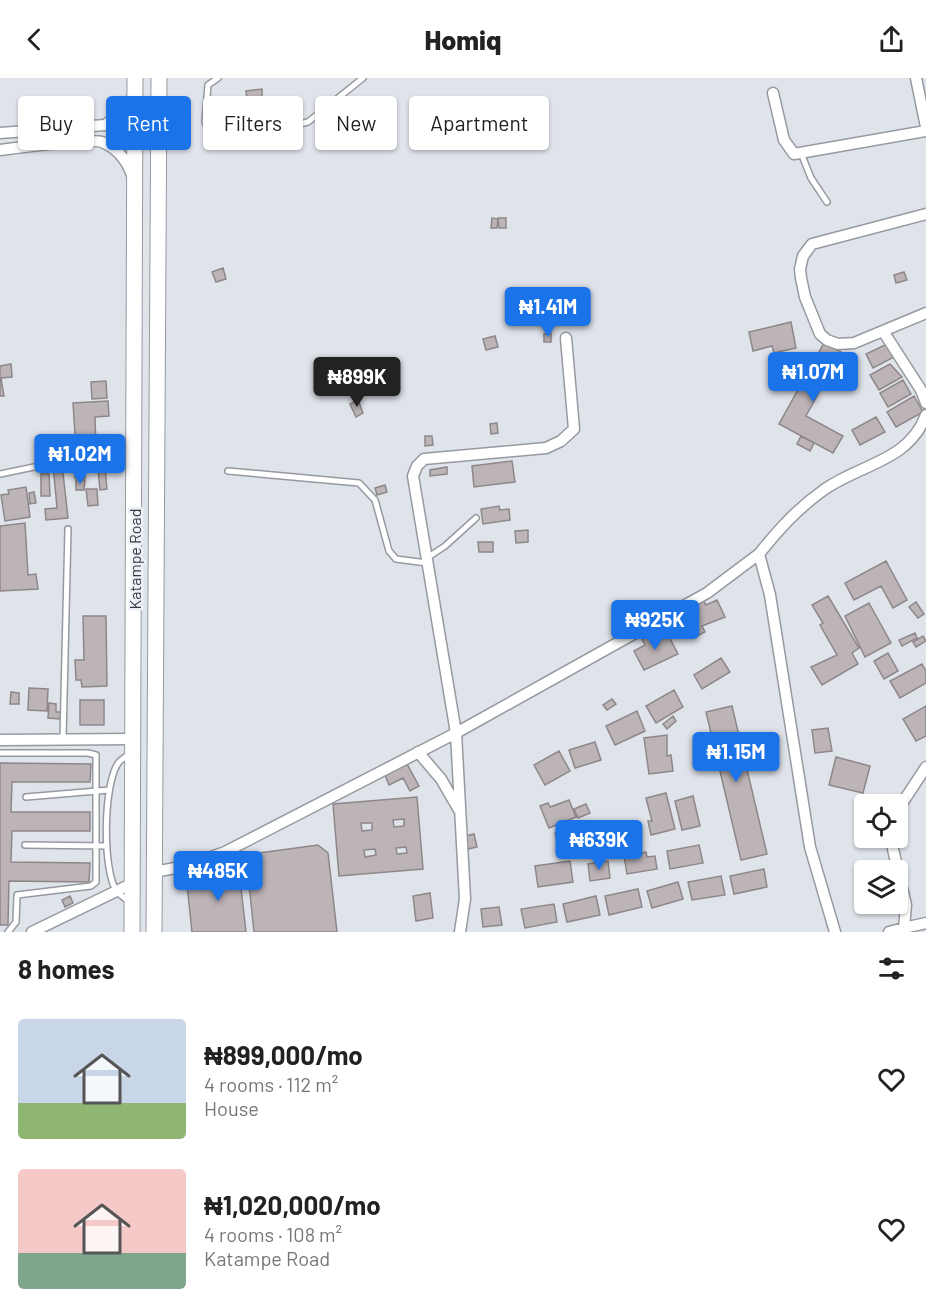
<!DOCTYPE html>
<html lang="en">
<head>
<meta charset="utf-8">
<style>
  :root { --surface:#fff; --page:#f2f2f2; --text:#222; --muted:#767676; --accent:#1a73e8 }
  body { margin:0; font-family:Barlow,sans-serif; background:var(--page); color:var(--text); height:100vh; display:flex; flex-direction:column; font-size:22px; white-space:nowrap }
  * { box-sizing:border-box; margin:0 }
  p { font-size:20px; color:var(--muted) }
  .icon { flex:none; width:33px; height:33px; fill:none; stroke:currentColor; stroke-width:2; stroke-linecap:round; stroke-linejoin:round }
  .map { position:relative; height:854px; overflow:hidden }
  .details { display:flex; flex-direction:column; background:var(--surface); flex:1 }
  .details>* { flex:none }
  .hud { position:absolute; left:18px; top:18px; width:600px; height:54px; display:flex; gap:12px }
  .tools { position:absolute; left:854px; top:716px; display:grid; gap:12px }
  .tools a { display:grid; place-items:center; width:54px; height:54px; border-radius:6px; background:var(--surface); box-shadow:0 2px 4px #0004; font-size:30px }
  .price { position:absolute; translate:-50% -51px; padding:0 14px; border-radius:6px; background:var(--accent); color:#fff; font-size:20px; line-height:39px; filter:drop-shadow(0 2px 3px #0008) }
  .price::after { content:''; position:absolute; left:50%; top:36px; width:18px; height:14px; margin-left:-9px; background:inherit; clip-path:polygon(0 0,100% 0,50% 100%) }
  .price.current { background:#222; color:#fff }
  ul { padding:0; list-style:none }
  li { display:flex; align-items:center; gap:18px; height:150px; padding:0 18px }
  li span { display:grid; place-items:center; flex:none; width:168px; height:120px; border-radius:6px; color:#555 }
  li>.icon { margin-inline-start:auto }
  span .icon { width:72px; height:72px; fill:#fffc; stroke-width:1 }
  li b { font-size:26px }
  h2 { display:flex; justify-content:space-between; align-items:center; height:72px; padding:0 18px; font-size:26px }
  .chip { padding:0 21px; border-radius:6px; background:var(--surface); box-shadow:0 2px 4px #0004; font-size:21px; line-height:54px }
  .chip.current { background:var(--accent); color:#fff }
  header { display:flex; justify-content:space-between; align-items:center; height:78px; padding:0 18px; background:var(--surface); font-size:27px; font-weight:800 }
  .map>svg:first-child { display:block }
</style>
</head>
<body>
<header><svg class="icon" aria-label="back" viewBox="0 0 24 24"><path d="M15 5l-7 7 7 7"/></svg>Homiq<svg class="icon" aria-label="share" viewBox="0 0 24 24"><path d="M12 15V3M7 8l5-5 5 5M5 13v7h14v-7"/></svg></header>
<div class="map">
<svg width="926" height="854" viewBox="0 0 926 854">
  <rect width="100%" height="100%" fill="#dfe3ea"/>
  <path fill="#bcb4b7" stroke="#8e878a" stroke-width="1.5" fill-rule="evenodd" d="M262,11v8l-15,2 -1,-8z
    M270,37l2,9 -25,4 -1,-9z
    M492,140l6,1 -1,9h-6z
    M498,140h8v10h-7z
    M223,190l3,11 -10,3 -4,-10z
    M904,194l3,8 -11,3 -2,-8z
    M791,244l5,26 -22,5 -2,-7 -19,5 -4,-19z
    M551,255v9h-7v-8z
    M495,258l3,11 -12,3 -3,-11z
    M824,265l17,9 -35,64 37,20 -10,17 -54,-29z
    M887,266l7,13 -21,11 -7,-14z
    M848,276l8,2 -2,15 -8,-1z
    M11,286l1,13 -11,1 3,18h-4v-30z
    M890,286l12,13 -23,13 -9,-15z
    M903,302l8,14 -23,13 -8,-14z
    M106,303l1,17 -15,1 -1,-17z
    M914,318l9,16 -27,15 -9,-15z
    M358,322l5,13 -7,4 -6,-13z
    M108,323l1,15 -14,1 1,30 -20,2 -3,-46z
    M876,339l9,15 -25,13 -8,-15z
    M497,345l1,10 -7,1 -1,-10z
    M425,358h7l1,9 -8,1z
    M801,358l13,7 -4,8 -13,-7z
    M75,383l10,1v16h-10z
    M512,383l3,21 -41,5 -2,-21z
    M62,386l6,54 -22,2 -1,-11 12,-1 -4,-43z
    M447,389v7l-17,2v-6z
    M105,390l2,21 -7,1 -2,-21z
    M41,396h8l1,22h-9z
    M76,402h9l-1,10h-8z
    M385,407l2,7 -10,3 -2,-7z
    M26,409l4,30 -25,4 -4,-26 8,-1 -1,-4z
    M86,411h11l1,16 -10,1z
    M34,414l2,11 -6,1 -1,-11z
    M499,428l1,4 9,-1 1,11 -27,4 -2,-15z
    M25,445l3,52 8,-1 2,15 -38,2v-65z
    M528,452v12l-12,1 -1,-12z
    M478,464h15v10h-14z
    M886,483l21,39 -14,8 -12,-22 -27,14 -9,-17z
    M828,518l31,52 -7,5 6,11 -36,21 -11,-18 26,-12 -17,-30 3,-2 -11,-18z
    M703,522l3,5 11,-5 8,17 -23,9 3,6 -10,5 -11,-22 10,-5 -3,-4z
    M916,524l8,12 -6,4 -9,-11z
    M869,525l22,40 -26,14 -20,-41z
    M83,538h23l1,70 -25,1 -1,-7h-5l-1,-20h9z
    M654,555l3,6 10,-6 11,21 -34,16 -10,-19 11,-6 -3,-6z
    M915,555l2,5 -15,8 -3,-6z
    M923,558l3,5 -10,6 -3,-5z
    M888,575l10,18 -14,8 -10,-18z
    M721,580l9,14 -28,17 -8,-14z
    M922,586l4,7v12l-26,15 -10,-17z
    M29,610l19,1 -1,22 -19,-1z
    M674,612l9,17 -27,16 -10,-17z
    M11,614l8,1v11h-9z
    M612,621l4,5 -9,6 -4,-5z
    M80,622h24v25h-24z
    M49,625l7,1v8h5l-1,7 -12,-1z
    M732,628l35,148 -26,6 -35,-148z
    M926,628v30l-10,5 -13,-22z
    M637,633l8,20 -30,14 -9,-19z
    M673,638l3,5 -9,8 -4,-5z
    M828,650l4,23 -17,2 -3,-23z
    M667,657v21l4,-1 2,16 -24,3 -5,-36z
    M595,664l6,18 -26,8 -6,-18z
    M559,673l11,20 -25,14 -11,-20z
    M836,679l34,9 -7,27 -34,-8z
    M0,685l91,1 -1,18h-78l-1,30h79v19h-78l-1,31 79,1 -1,19 -80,-1 -1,44h-8z
    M407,686l12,22 -9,5 -7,-13 -14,7 -4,-10z
    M666,715l9,36 -24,6 -3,-14h4l-6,-23z
    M693,718l7,30 -18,4 -7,-29z
    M417,719l6,72 -84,7 -6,-72zM404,741v7l-10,1 -1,-7zM361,745h11v7l-10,1zM406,769l1,6 -10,1 -1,-6zM375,771l1,6 -11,2 -1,-7z
    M569,722l7,17 -27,11 -9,-22 8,-3 2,4z
    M586,726l4,9 -12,5 -4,-9z
    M569,751l4,13 -14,4 -4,-13z
    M474,756l3,13 -9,2 -3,-13z
    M318,767l10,8 9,79h-83l-7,-67 12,-12z
    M699,767l4,18 -33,6 -3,-18z
    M646,774l1,5 8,-1 2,13 -30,5 -3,-18z
    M570,783l3,21 -35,5 -3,-21z
    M608,783l2,17 -20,3 -2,-17z
    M233,784h5l8,70h-54l-5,-47z
    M764,791l3,18 -33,7 -4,-18z
    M721,798l4,19 -33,5 -4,-18z
    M678,804l5,17 -31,9 -5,-17z
    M638,811l4,18 -33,8 -4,-19z
    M430,815l3,25 -17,3 -3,-25z
    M70,818l3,7 -8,4 -3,-7z
    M596,818l4,19 -33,7 -4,-18z
    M554,826l3,18 -32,6 -4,-19z
    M499,829l3,18 -19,2 -2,-18z"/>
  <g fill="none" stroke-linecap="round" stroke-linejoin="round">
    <defs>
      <path id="service" d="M218,0l-10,7 -3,37 6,13 54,-3 43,-10 55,-44
        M801,75l10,25 16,24
        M228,393l131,12 16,17 14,51 7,8 31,4
        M0,396l77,-16
        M427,480l18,-12 31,-28
        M63,660l5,-209
        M0,675h88l8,2v127l-5,4 -74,9 -1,27 -8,10
        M26,719l83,-7
        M25,767l82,1
        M128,823c-3,-3 -8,-6 -11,-9 -15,-21 -14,-110 2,-130 3,-3 8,-6 11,-9"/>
      <path id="minor" d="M916,0l10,49
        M773,15l11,47 10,14 132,-23
        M0,55l105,-8 16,-12 13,-18
        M0,72c16,-2 92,-12 102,-8 15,6 25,19 30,33
        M926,136l-114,30 -9,12 -3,13 1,9 4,19 15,37 7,6 11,4 16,-1 72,-30
        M883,253l38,59 5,13
        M759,476c20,-25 39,-46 66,-65 36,-25 84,-28 101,-74
        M0,662l134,-1
        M418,674l23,27 18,31
        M897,733l29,-44
        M154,794l32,-6 39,-14 231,-119 251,-140 52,-39 11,41 40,252 25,85
        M904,850l22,-5
        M32,854l101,-49
        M460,854l5,-33 -9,-166 -43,-257 4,-10 7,-7 122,-11 15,-7 13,-12 -8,-91
        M889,854l15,-4 2,-23 -13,-56 1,-12"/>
      <path id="secondary" d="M132,854l3,-854
        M154,854l5,-854"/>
    </defs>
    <use href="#service" stroke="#969aa0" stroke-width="8"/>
    <use href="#minor" stroke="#969aa0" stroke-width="13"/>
    <use href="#secondary" stroke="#969aa0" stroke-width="17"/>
    <use href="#service" stroke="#fff" stroke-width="5"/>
    <use href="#minor" stroke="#fff" stroke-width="10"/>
    <use href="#secondary" stroke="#fff" stroke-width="15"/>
  </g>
  <g text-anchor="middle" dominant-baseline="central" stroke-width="5" stroke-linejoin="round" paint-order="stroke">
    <g font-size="16" fill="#393a3d" stroke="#ecf0f7">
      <text transform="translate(134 481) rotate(-90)">Katampe Road</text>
    </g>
  </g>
</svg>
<div class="tools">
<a><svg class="icon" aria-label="locate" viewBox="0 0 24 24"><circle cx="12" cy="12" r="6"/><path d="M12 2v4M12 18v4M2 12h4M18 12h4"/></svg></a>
<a><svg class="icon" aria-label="layers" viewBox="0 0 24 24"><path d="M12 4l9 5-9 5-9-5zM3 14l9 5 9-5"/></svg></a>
</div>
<b class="price" style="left:548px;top:260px">₦1.41M</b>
<b class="price" style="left:813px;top:325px">₦1.07M</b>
<b class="price current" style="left:357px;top:330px">₦899K</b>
<b class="price" style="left:80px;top:407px">₦1.02M</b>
<b class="price" style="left:655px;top:573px">₦925K</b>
<b class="price" style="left:736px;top:705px">₦1.15M</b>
<b class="price" style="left:599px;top:793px">₦639K</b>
<b class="price" style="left:218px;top:824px">₦485K</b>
<div class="hud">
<a class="chip">Buy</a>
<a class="chip current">Rent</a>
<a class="chip">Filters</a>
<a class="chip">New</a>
<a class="chip">Apartment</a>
</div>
</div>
<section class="details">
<h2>8 homes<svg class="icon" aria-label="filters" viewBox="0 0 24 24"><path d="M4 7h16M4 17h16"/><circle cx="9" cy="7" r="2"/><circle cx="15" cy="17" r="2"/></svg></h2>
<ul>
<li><span style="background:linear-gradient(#c9d6e8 70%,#8fb573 0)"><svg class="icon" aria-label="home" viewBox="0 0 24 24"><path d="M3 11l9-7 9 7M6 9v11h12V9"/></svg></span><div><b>₦899,000/mo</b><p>4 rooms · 112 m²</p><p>House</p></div><svg class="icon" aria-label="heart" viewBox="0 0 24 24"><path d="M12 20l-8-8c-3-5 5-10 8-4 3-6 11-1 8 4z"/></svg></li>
<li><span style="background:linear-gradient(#f6c9c9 70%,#7fa58c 0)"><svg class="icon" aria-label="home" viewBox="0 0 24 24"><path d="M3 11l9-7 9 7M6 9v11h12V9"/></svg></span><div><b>₦1,020,000/mo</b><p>4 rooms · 108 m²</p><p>Katampe Road</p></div><svg class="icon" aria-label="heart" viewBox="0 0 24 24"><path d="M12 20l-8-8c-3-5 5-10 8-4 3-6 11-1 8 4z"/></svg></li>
</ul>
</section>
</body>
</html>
